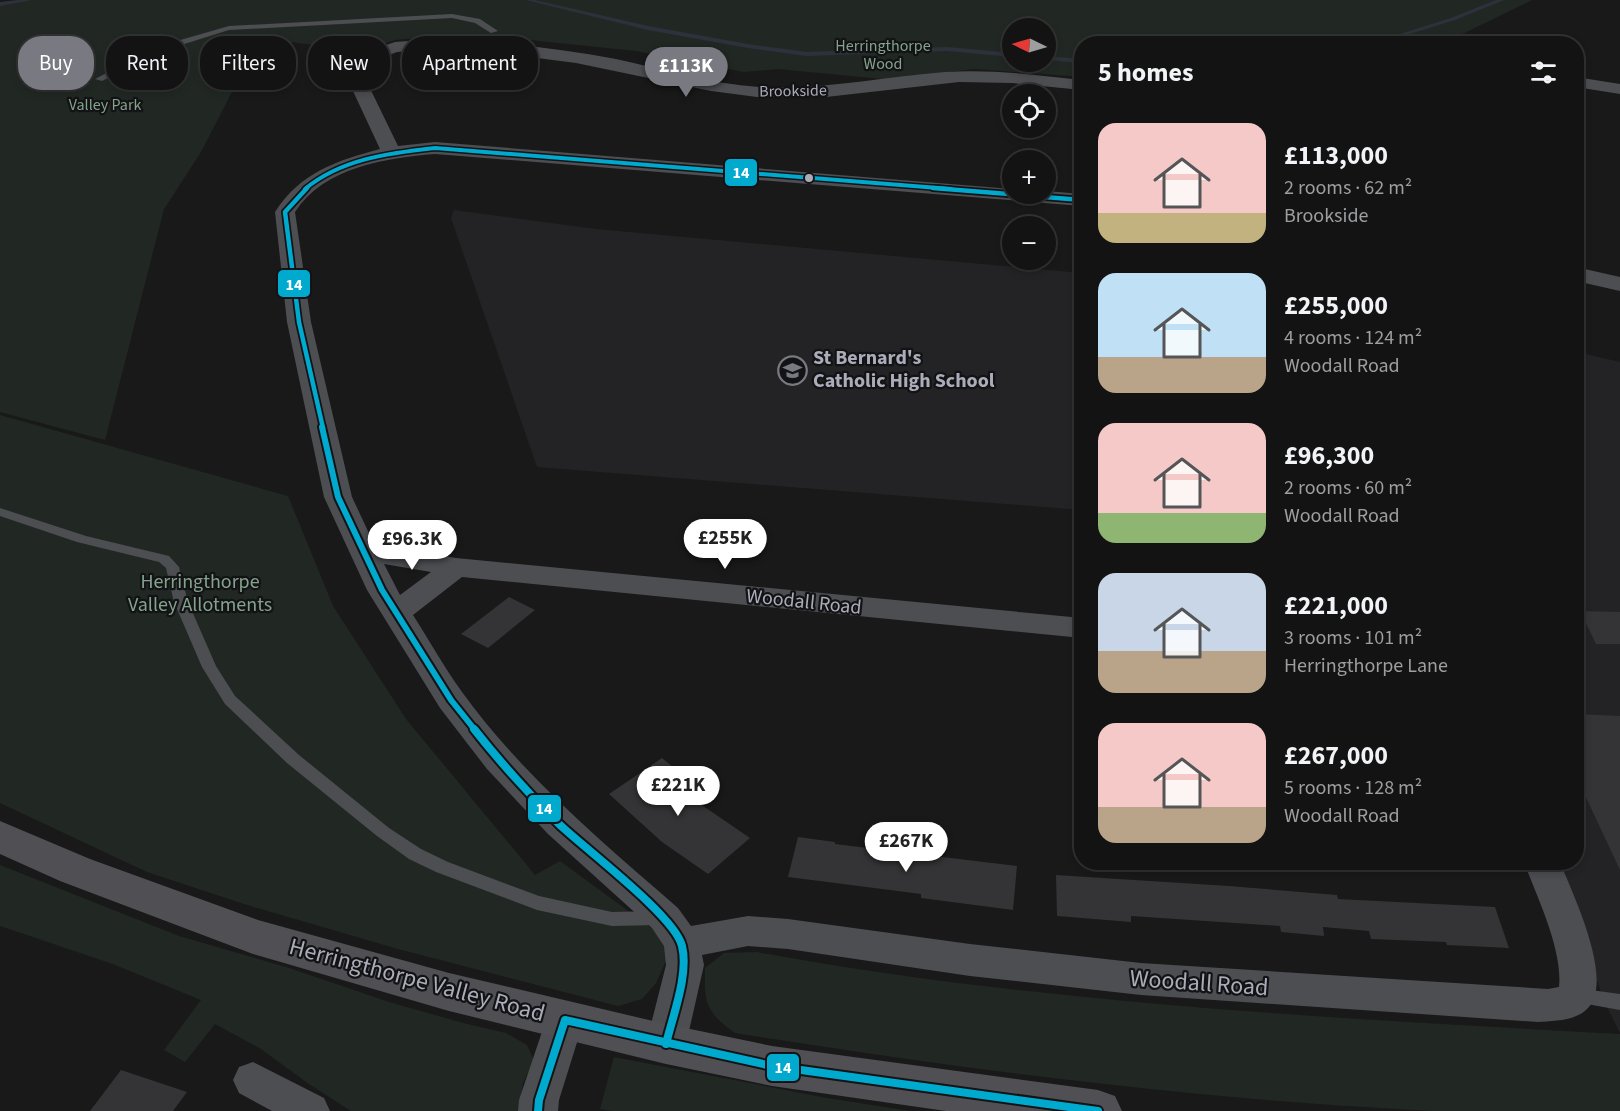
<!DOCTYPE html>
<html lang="en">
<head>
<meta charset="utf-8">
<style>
  :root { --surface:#131313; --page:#202021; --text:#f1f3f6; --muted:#9d9ea0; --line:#323233; --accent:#787981 }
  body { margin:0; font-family:"Source Sans 3",sans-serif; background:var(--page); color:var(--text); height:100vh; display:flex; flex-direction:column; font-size:22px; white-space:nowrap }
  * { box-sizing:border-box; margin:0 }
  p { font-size:20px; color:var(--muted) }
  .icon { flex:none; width:33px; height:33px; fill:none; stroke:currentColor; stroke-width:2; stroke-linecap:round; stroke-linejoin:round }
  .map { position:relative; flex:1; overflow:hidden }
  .side { position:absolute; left:1074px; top:36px; width:510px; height:834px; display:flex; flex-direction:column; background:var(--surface); border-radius:24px; box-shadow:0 3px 9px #0003,0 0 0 2px var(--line) }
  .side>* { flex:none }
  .top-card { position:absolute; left:18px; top:36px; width:570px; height:54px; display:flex; gap:12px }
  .needle { width:39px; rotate:275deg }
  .fabs { position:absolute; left:1002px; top:18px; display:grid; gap:12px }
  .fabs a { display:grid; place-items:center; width:54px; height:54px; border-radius:50%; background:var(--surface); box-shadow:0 3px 9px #0003,0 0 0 2px var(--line); font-size:30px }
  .price { position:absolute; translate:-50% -51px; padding:0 14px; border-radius:21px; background:#fff; color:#222; font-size:20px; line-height:39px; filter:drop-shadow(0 2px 3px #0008) }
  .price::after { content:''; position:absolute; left:50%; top:36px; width:18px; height:14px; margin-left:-9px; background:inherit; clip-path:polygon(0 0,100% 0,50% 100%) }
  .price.active { background:var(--accent); color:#fff }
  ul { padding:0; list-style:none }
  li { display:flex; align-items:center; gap:18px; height:150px; padding:0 24px }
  li span { display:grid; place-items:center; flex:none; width:168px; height:120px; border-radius:18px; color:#555 }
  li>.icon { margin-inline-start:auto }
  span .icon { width:72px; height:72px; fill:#fffc; stroke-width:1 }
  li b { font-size:26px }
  h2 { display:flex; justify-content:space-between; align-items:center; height:72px; padding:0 24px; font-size:26px }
  .tag { padding:0 21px; border-radius:24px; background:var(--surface); box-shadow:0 3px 9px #0003,0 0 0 2px var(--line); font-size:21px; line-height:54px }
  .tag.active { background:var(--accent); color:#fff }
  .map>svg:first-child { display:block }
</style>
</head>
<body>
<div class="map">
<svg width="1620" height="1111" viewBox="0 0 1620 1111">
  <rect width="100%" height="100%" fill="#191919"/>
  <path fill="#232325" d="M454,210l142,19 485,44v237l-544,-43 -86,-249z
    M1577,352l43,10v671l-16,-32 -47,-138 19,-1z"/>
  <path fill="#212823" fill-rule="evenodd" d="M29,0h1503l-84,41 -15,2 -351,1 -1,33 -105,-8 -93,10 -105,-10 -34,3 -108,-21 -134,-14 -58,-1 -49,4 -34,11 -70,-9 -51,26 -4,16 -35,68 -37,57 -59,231 -105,-28v-408zM1012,28h34v34h-34z
    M0,415l288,81 45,110 73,113 129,156 25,-14 97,71 11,18 -2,11 -10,22 -14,16 -24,7 -220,-57 -154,-45 -97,-32 -147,-69z
    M0,865l179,71 107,31 103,35 74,21 43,10 21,12 7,15 -11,23 -4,28h-168l-42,-27 -48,-35 -46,-25 -30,38 -21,-12 37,-50 -88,-36 -113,-38z
    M757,952c285,52 574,66 863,82v77c-62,0 -124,0 -186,0 -234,-11 -468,-41 -699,-78 -29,-21 -31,-29 -30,-65l19,-15z
    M614,1057l213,41 83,13h-297l-13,-2z"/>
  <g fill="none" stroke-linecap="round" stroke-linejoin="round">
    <path fill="#2c313b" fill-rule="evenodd" d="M18,0h14l-32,6v-4z
      M526,0h9l113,26 100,18 59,8 140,-5 65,6v4l-65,-6 -140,5 -59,-8 -100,-18z
      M1496,0h8l-49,20 -78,24h-9l83,-26z
      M1046,56l36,3v4l-36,-3z"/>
  </g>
  <path fill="#343335" d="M509,597l26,13 -47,38 -27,-14z
    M1580,611l40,1v32h-24z
    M1576,714l44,2v154l-44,-94z
    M662,758l24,20 -12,8 76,52 -42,36 -46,-32 -53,-48z
    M798,837l37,5v2l182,22 -4,44 -92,-12v-4l-133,-17z
    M1056,875l173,11 108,9 1,4 157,8 14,41 -62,-3 -1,-3 -75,-3 -2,-8 -46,-4 1,9 -43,-4 -1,-6 -149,-10v6l-74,-6z
    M121,1070l66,22 -14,19h-83z"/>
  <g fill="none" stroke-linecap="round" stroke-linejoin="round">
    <path fill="#4d4e52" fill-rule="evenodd" d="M452,14l28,5 18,12 -7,2 -16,-10 -23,-5 -223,12 -67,21 -60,30 -7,-2 61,-32 73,-21z
      M0,508l86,28 83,20 10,11 9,35 28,64 19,30 64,59 90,73 32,21 27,13 91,34 73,16 47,-1 6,2 3,5 -3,5 -6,2 -47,1 -75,-16 -101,-38 -27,-13 -32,-23 -90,-73 -62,-59 -23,-37 -28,-65 -8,-34 -7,-6 -82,-20 -77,-26z
      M1576,988l44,6v16l-50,-9 -3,-5 3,-5z"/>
    <path fill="#4d4e52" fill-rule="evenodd" d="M435,39c61,2 121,9 181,20 47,10 94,25 143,28 63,3 124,-10 186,-15 46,-3 91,3 137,8v10l-70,-7 -53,-1 -133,15h-69l-46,-6 -135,-28 -94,-12 -47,-2 -38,3 -24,9 -9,15 34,70 37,-4 577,47v5h34v-3l36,3v12l-647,-52c-49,4 -111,13 -140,58l16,110 41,175 22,47 82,14 626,60v20l-620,-61 -49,38c16,25 31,52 49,77 60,83 139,149 216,216l13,18 57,-10 40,3 182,25 171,19 407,26 11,-2c4,-37 -22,-90 -35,-125h36c12,31 57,122 26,148 -12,11 -33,11 -48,12l-397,-27 -171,-19 -182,-27 -40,-3 -46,9 2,10 -18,79 -6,12 -14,5 -14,-5 -6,-12 20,-79 -2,-19 -12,-18 -104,-94 -61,-65 -47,-61 -73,-118 -43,-93 -37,-175 -12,-110c26,-40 61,-51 105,-63l-34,-73 14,-22 35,-12zM384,564l47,8 -31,23z
      M1576,77l44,7v10l-44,-7z
      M1576,267l44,10v14l-44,-10z
      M565,1003l14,5 5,12 -25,80 -1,11h-40l1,-11 27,-80 5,-12z
      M253,1062l71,36 6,13h-58l-33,-18 -6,-13 6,-13z"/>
    <path fill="#504f54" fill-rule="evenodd" d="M0,821l90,38 168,61 191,53 217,51 106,22 326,44 17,6 7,15h-176l-174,-25 -106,-22 -217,-53 -196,-57 -193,-73 -60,-27z"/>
    <defs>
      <path id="bus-1-far3" d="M305,189c36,-30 84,-36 130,-41l516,41"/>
      <path id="bus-1-far2" d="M307,188l-22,24 14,110 24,106
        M933,188l149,12"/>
      <path id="bus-1-far1" d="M322,427l16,70 44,93 69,110 24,30"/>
      <path id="bus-1" d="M474,729c26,33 55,65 85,95 26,25 116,92 123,122 7,28 -9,69 -16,98
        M538,1111l1,-11 26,-80 207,46 326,45"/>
    </defs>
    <use href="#bus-1-far3" stroke="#131315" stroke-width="7"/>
    <use href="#bus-1-far2" stroke="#131315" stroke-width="8"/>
    <use href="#bus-1-far1" stroke="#131315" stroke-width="10"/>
    <use href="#bus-1" stroke="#131315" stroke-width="12"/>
    <use href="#bus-1-far3" stroke="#00a9ce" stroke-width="4"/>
    <use href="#bus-1-far2" stroke="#00a9ce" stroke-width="4.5"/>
    <use href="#bus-1-far1" stroke="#00a9ce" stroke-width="6"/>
    <use href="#bus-1" stroke="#00a9ce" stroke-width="8"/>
  </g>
  <defs>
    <symbol id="school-ring" viewBox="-11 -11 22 22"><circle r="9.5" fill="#131315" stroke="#787981" stroke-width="1.5"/><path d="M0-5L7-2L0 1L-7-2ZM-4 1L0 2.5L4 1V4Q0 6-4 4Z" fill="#787981"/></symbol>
  </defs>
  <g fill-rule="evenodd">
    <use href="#school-ring" x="776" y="354" width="33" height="33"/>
  </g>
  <circle fill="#abacb9" stroke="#131315" stroke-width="2" cx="809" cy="178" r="5"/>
  <g text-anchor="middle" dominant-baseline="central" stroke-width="4.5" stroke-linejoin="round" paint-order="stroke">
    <g font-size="16" fill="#83a38d" stroke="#131315">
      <text x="883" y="46">Herringthorpe<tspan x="883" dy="18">Wood</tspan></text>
      <text x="105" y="105">Valley Park</text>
    </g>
    <g font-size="16" fill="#abacb9" stroke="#131315">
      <text transform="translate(793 91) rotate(-1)">Brookside</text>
    </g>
    <g font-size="20" font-weight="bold" fill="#abacb9" stroke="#131315" text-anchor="start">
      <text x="813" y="358">St Bernard's<tspan x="813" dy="23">Catholic High School</tspan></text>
    </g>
    <g font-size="20" fill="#83a38d" stroke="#131315">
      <text x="200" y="582">Herringthorpe<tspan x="200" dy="23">Valley Allotments</tspan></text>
    </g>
    <g font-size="20" fill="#abacb9" stroke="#131315">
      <text transform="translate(804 602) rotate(6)">Woodall Road</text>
    </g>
    <g font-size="24" fill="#abacb9" stroke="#131315">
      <text transform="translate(417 980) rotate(15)">Herringthorpe Valley Road</text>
      <text transform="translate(1199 983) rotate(4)">Woodall Road</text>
    </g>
  </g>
  <g stroke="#131315" stroke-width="2">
    <rect x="724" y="158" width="34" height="29" rx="6" fill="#00a9ce"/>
    <rect x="277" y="269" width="34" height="29" rx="6" fill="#00a9ce"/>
    <rect x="527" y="794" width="35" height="29" rx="6" fill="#00a9ce"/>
    <rect x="766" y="1053" width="34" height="29" rx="6" fill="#00a9ce"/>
  </g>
  <g font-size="16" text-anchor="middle" font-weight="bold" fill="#fff">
    <text x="741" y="178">14</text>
    <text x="294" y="290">14</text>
    <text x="544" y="814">14</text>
    <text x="783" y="1073">14</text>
  </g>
</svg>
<div class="fabs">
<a><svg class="needle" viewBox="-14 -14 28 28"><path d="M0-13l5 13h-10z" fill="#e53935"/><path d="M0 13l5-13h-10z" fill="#9d9ea0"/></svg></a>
<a><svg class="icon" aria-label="locate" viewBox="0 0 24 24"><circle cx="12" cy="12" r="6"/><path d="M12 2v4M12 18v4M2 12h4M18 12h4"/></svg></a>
<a>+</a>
<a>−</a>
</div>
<b class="price active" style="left:686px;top:98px">£113K</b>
<b class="price" style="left:725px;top:570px">£255K</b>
<b class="price" style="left:412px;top:571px">£96.3K</b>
<b class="price" style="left:678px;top:817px">£221K</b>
<b class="price" style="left:906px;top:873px">£267K</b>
<div class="top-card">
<a class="tag active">Buy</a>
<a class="tag">Rent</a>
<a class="tag">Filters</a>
<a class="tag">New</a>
<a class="tag">Apartment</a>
</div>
<section class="side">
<h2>5 homes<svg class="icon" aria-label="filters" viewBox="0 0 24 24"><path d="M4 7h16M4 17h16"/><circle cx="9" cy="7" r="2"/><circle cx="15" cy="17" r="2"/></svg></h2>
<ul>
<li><span style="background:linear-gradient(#f6c9c9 75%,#c2b280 0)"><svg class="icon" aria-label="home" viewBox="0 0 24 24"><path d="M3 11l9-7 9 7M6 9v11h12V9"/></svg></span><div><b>£113,000</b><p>2 rooms · 62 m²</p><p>Brookside</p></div></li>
<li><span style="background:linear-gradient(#bfe0f5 70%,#b9a48a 0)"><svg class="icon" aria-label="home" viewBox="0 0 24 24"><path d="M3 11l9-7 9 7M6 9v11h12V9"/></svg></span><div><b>£255,000</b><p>4 rooms · 124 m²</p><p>Woodall Road</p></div></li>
<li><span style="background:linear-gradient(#f6c9c9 75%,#8fb573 0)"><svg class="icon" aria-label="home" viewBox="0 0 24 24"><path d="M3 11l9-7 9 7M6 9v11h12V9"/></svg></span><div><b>£96,300</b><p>2 rooms · 60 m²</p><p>Woodall Road</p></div></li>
<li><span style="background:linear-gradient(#c9d6e8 65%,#b9a48a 0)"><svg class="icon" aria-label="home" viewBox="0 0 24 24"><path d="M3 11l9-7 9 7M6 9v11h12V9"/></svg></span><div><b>£221,000</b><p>3 rooms · 101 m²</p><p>Herringthorpe Lane</p></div></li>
<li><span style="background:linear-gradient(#f6c9c9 70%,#b9a48a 0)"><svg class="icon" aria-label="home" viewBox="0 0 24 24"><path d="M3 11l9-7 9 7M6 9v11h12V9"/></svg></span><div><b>£267,000</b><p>5 rooms · 128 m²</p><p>Woodall Road</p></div></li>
</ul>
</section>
</div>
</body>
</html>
